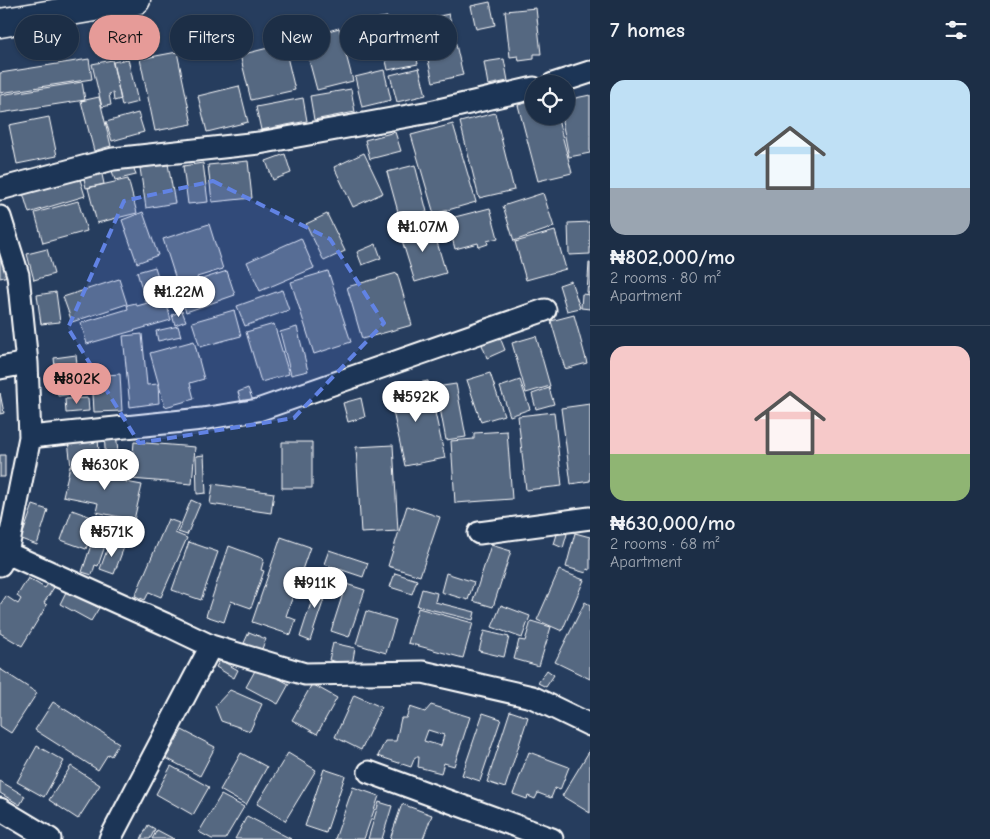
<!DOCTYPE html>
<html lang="en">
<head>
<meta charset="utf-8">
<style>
  :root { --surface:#1c2e46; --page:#25364d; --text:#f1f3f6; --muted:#a0a8b3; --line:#3a4a5f; --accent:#e69b98 }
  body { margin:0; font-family:"Comic Neue",sans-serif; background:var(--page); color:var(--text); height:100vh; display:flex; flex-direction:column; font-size:19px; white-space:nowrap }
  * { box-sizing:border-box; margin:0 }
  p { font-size:16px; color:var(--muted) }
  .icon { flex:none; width:28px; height:28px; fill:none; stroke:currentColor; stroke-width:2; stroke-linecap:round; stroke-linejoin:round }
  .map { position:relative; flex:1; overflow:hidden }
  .panel { display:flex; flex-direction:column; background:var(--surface); width:400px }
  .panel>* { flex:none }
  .guide { position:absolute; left:15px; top:15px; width:475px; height:45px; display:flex; gap:10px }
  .controls { position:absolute; left:525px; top:75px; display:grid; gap:10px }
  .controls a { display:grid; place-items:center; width:50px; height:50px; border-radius:50%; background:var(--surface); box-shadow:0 1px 4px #0004,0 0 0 1px var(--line); font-size:25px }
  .price { position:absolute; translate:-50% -42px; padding:0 11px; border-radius:18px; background:#fff; color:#222; font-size:16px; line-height:32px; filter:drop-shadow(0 1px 2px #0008) }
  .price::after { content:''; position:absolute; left:50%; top:30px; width:15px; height:11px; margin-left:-8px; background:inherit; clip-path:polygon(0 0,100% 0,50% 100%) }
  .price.on { background:var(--accent); color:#111 }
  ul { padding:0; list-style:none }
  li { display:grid; align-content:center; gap:10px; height:265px; padding:0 20px }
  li+li { border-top:1px solid var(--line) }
  li span { display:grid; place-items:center; height:155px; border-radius:15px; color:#555 }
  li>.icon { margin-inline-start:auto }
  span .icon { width:90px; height:90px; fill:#fffc; stroke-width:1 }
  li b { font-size:21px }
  h2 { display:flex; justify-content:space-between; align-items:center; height:60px; padding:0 20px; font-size:21px }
  .pill { padding:0 18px; border-radius:22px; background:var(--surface); box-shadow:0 1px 4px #0004,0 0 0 1px var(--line); font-size:18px; line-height:45px }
  .pill.on { background:var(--accent); color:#111 }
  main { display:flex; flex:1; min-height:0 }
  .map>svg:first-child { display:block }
</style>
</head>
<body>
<main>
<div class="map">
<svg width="590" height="839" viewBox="0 0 590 839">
  <rect width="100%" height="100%" fill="#263d5e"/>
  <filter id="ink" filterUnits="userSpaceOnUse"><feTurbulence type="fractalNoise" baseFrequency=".02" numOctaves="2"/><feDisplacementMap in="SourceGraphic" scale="10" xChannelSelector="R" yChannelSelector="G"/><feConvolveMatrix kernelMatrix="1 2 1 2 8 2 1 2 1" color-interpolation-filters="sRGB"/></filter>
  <g filter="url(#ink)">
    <path fill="#556781" stroke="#fff" fill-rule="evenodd" d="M490,2l5,23 -19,4 -5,-23z
      M536,8l5,46h-7v5l-15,2 -1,-5 -8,1 -5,-46z
      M449,14l14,61 -30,7 -14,-62z
      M387,17l2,9 20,-4 9,42 -30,6 -8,-37 -3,1 -3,-15z
      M339,28l14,53 -36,9 -14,-52z
      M284,44l11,46 -44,10 -11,-45z
      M177,52l15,72 -37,7 -15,-72z
      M89,59l3,20 -92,14v-20z
      M128,59l10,43 -16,4 -9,-44z
      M504,59l4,22 -20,4 -4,-23z
      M112,60l9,39 -7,2 -1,-8 -4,1 2,11 -9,2 -10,-43z
      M419,68l7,27 -29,7 -7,-27z
      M384,70l7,30 -29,7 -7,-30z
      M82,82l3,18 -85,13v-18z
      M239,86l9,36 -41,10 -9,-36z
      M351,89l4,23 -41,8 -4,-24z
      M590,95v58l-21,4 -8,-41h5v-16z
      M99,97l12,49 -17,5 -13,-50z
      M303,98l4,23 -46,9 -5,-23z
      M534,101v15h23l15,57 -34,8 -20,-76z
      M138,113l6,19 -32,9 -6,-19z
      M495,113l19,77 -35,8 -19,-76z
      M49,117l8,39 -40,8 -8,-39z
      M453,124l23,78 -42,12 -23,-79z
      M395,132l6,19 -31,8 -5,-19z
      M364,153l19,40 -30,14 -19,-40z
      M285,154l6,19 -18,7 -7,-19z
      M248,161l4,37 -40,4 -4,-37z
      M132,162l4,13 -21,5 -4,-12z
      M203,163l5,39 -20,2 -5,-38z
      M168,164l7,39 -29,5 -6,-40z
      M415,165l12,47 -27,7 -13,-47z
      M101,170l3,14 -18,4 -3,-14z
      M79,176l6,20 -56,17 -6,-20z
      M128,179l9,34 -40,10 -9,-35z
      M543,193l11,34 -40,14 -11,-35z
      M78,201l9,30 -44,12 -8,-30z
      M490,208l8,30 -11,3 1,3 -9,3 -1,-4 -23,6 -8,-30z
      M143,212l15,43 -21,8 -15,-43z
      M327,214l18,37 -21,10 -18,-37z
      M590,222v32l-21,1 -1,-32z
      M209,224l14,45 -26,8 3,9 -20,6 -17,-53z
      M432,225l14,48 -31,9 -15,-48z
      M555,231l11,38 -40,11 -11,-38z
      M301,238l13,30 -54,23 -13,-29z
      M376,244l5,14 -19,7 -5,-13z
      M47,249l7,25 -20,6 -7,-26z
      M0,250l8,26 -8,2z
      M589,263h1v30h-3z
      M155,267l9,29 -18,6 -9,-30z
      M227,271l8,24 -49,17 -6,-16 22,-8 -3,-8z
      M328,271l23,71 -37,12 -23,-72z
      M397,273l15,52 -50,14 -15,-52z
      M119,279l8,25 -55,18 -9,-25z
      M571,281l9,27 -13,3 -8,-26z
      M282,290l7,20 -44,16 -8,-20z
      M56,292l4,30 -19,2 -4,-29z
      M582,294l8,1v14l-9,-1z
      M165,298l6,22 -84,24 -6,-21 47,-14 -1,-4 9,-2 1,3z
      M234,310l7,26 -41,11 -8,-25z
      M182,311l4,10 -11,4 -3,-10z
      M574,315l13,48 -22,6 -14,-48z
      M274,324l15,50 -28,8 -15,-50z
      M178,326l3,10 -23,5 -2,-10z
      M297,327l11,44 -17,4 -11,-43z
      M142,334l5,51 11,-1 1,19 -29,4 -7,-71z
      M499,335l6,15 -18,8 -6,-16z
      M536,336l14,50 -24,7 -14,-50z
      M194,341l10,38 -14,4 4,16 -29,8 -15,-54z
      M76,355l4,38 -22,3 -4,-38z
      M490,373l14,42 -23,7 -14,-42z
      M120,374l2,37 -28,1 -2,-36z
      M520,380l10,29 -20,7 -10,-29z
      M428,381l17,77 -40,8 -17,-77z
      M456,384l10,53 -20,3 -10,-53z
      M248,388l5,13 -11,4 -4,-13z
      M549,388l5,16 -18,5 -4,-15z
      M0,393l4,20 -4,1z
      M88,398l1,13 -23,2 -1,-14z
      M361,398l4,19 -17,5 -5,-19z
      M590,404v77l-19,3 -10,-76z
      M554,412l8,74 -36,4 -8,-74z
      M116,431l3,33 -13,1 -2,-33z
      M507,431l5,68 -57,4 -4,-62 23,-2v-6z
      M98,439l2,26 -29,2 -3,-26z
      M134,442l61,5 -3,37 -61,-5z
      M282,442h30v46h-30z
      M393,445l5,86 -37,2 -5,-86z
      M0,455h5v22h-5z
      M204,455l2,38 -9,1 -1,-38z
      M70,466l36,8 2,-8 21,4 -3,12 16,3 -8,35 -38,-8 2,-9 -35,-7z
      M213,484l61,9 -3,20 -61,-9z
      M191,500l9,4 -13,31 -9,-3z
      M33,505l15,5 -11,35 -16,-6z
      M407,506l33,11 -20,59 -32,-10z
      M72,510l25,9 -11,30 -25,-9z
      M168,519l11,4 -4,10 12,5 -26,59 -12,-5 -4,8 -10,-4z
      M102,522l26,9 -5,12 -25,-9z
      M558,531l9,3 -4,14 -9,-4z
      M575,533l15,4v33l-3,-1 -1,4 -20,-6z
      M94,536l13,4 -9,26 -3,-1 -3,10 -10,-3z
      M281,537l29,10 -24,69 10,4 -5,15 -39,-13z
      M110,542l14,5 -10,27 -14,-5z
      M189,542l29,10 -17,48 -29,-10z
      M491,545l20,6 -18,56 -20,-6z
      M229,546l35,13 -3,11 3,1 -13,37 -20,-7 -7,21 -18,-6z
      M329,550l39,13 -5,14 -39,-13z
      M559,570l25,10 -22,51 -25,-11z
      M395,573l22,7 -5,14 -22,-7z
      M446,573l28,9 -6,18 -27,-8z
      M28,578l17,10 7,-10 6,3 -14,22 3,2 -25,41 -22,-13v-28l6,-9 12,8 3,-5 -4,-3z
      M319,578l11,3 -20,60 -10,-4z
      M346,584l19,6 -16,47 -18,-6z
      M422,589l15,4 -2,9 40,10 -2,8 -56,-14z
      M67,590l32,18 -8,13 -31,-17z
      M585,602l5,3v74l-35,-17z
      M501,605l29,11 -8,22 -30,-11z
      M418,608l55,15 -10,35 -55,-15z
      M366,611l30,9 -10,33 -30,-9z
      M531,621l20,6 -12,39 -25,-7 5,-19 6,1z
      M484,631l25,6 -5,20 -25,-6z
      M249,632l17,7 -5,12 -17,-8z
      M333,643l22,5 -3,17 -23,-5z
      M220,660l18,10 -4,8 -18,-11z
      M257,667l32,17 -11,20 -32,-17z
      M0,669l37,24 -26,40 -11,-7z
      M547,670l7,5 -8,12 -8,-4z
      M312,684l25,14 -20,36 -25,-14z
      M230,690l32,14 -12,27 -29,-10 -6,-15z
      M354,695l27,12 -20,43 -26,-13z
      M53,702l66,41 -8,13 -3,-2 -10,16 -63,-40z
      M431,705l39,12 -16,49 -10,-3 -3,10 -23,-6 1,-10h-4l-4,10 -33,-11 7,-15h11l5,-23h5l4,-11 15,5zM428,730l16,5 -3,11 -17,-5z
      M510,711l18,6 -23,71 -18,-6z
      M483,713l18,6 -21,62 -18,-6z
      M182,730l33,17 -15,29 -34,-18z
      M37,746l27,15 -20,36 -27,-15z
      M590,750v63l-28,-17z
      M529,752l40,15 -9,23 -5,-2 -4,10 -13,-5 -3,6 -7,-3 -1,3 -14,-5z
      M241,753l26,14 -21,38 -26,-15z
      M288,753l28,17 -31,51 -28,-17z
      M71,766l29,19 -22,34 -29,-19z
      M171,766l38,21 -16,28 -37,-21z
      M324,769l21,7 -19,57 -21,-7z
      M0,781l25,15 -5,9 -20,-12z
      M353,787l26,9 -15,43h-29z
      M221,795l23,12 -19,32h-13l-13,-7z
      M379,802l13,4 -10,33h-14z
      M402,804l30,11 -9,24h-33z
      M247,816l44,23h-56z
      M148,825l7,4 -5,10h-9z
      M157,830l17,9h-22z"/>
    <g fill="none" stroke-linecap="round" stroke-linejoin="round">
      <defs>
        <path id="street" d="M553,84l37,-12
          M0,189l113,-30 146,-16 171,-31 104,-24
          M0,217l18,58 9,88 3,74 -23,116 -7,12
          M0,368l27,-5
          M30,437l172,-18 56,-9 287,-100
          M479,533l111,-15
          M7,553l158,71 46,22 94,28 118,-2 109,25 58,28
          M369,772l183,67
          M0,809l50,30
          M110,839l101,-193"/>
        <path id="secondary" d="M0,23l136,-23"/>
      </defs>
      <use href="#street" stroke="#fff" stroke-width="25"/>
      <use href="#secondary" stroke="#fff" stroke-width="31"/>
      <use href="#street" stroke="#1d3557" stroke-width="21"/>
      <use href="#secondary" stroke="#1d3557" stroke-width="28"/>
    </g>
  </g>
  <path fill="#6183e4" fill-opacity="0.2" stroke="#6183e4" stroke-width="4" stroke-dasharray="10 6" stroke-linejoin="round" d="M213,181l117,58 54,84 -90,95 -155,25 -71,-115 56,-127z"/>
</svg>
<div class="controls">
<a><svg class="icon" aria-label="locate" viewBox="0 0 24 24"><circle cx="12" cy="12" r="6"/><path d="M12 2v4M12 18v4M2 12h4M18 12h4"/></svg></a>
</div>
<b class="price" style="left:423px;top:253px">₦1.07M</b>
<b class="price" style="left:179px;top:318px">₦1.22M</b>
<b class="price on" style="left:77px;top:405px">₦802K</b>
<b class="price" style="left:416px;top:423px">₦592K</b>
<b class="price" style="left:105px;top:491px">₦630K</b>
<b class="price" style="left:112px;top:558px">₦571K</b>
<b class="price" style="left:315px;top:609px">₦911K</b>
<div class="guide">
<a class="pill">Buy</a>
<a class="pill on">Rent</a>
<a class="pill">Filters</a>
<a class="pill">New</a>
<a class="pill">Apartment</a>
</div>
</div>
<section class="panel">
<h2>7 homes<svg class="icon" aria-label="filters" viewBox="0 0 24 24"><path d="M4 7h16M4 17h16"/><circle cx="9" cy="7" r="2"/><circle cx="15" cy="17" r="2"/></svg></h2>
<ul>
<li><span style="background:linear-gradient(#bfe0f5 70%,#9aa5b1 0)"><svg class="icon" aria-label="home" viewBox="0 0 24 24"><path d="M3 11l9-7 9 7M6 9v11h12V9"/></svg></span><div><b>₦802,000/mo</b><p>2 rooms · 80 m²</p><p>Apartment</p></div></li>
<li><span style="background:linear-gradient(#f6c9c9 70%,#8fb573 0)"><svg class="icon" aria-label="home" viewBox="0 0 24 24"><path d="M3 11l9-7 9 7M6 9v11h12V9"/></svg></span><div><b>₦630,000/mo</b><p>2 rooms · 68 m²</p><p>Apartment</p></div></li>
</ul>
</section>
</main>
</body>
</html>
